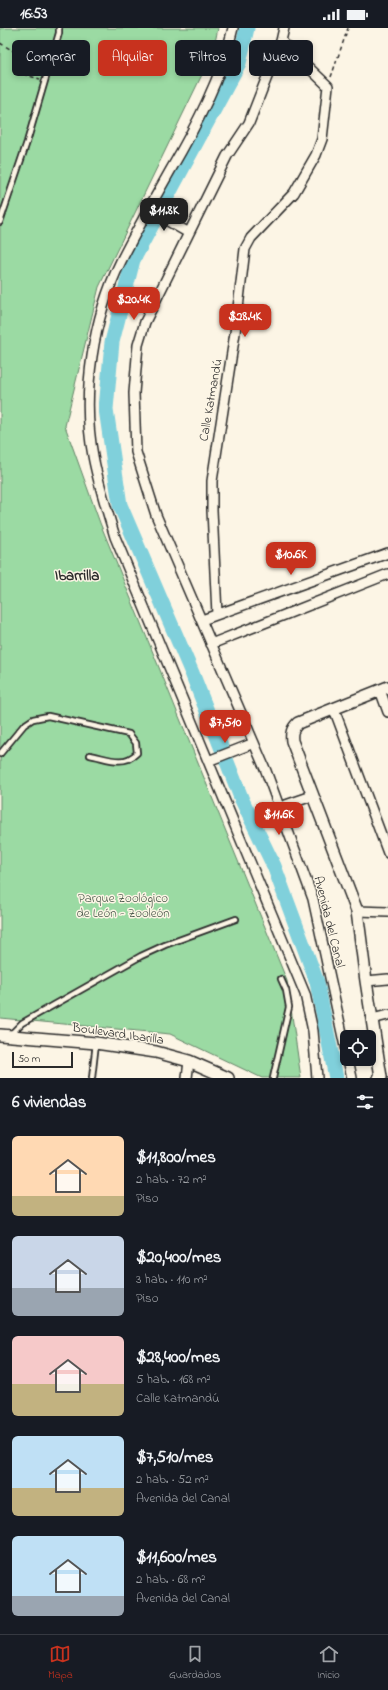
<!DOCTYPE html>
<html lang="es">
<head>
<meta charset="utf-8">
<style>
  :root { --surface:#171b24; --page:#242831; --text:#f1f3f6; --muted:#9ea1a6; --line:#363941; --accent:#c8321e }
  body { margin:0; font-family:"Indie Flower",sans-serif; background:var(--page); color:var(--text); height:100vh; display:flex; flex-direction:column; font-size:15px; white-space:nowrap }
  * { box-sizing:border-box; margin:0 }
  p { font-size:13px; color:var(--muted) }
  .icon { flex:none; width:22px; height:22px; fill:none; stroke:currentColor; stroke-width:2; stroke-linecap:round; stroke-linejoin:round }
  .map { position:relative; height:1050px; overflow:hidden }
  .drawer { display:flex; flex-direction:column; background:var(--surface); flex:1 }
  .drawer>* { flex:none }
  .hud { position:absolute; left:12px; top:12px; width:364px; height:36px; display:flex; gap:8px }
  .buttons { position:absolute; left:340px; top:1002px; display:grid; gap:8px }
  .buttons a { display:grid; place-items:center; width:36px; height:36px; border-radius:6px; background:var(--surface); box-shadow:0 2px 6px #0003; font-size:20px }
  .scale { position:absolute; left:12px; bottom:10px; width:61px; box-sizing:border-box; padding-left:4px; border:2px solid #2b2b2b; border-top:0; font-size:11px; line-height:14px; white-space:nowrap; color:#2b2b2b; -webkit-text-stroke:3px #fcf5e5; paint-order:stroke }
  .price { position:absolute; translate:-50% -34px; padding:0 9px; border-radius:8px; background:var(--accent); color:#fff; font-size:13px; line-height:26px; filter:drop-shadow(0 1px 2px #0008) }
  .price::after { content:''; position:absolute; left:50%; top:24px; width:12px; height:9px; margin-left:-6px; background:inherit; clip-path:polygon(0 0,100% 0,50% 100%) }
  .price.active { background:#222; color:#fff }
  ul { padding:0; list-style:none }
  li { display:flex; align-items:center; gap:12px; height:100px; padding:0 12px }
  li span { display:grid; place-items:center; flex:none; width:112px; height:80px; border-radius:6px; color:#555 }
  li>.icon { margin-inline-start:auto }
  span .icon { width:48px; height:48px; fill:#fffc; stroke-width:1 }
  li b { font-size:17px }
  h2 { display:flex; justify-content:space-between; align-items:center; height:48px; padding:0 12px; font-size:17px }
  .chip { padding:0 14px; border-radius:6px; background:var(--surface); box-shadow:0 2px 6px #0003; font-size:14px; line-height:36px }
  .chip.active { background:var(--accent); color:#fff }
  .status { display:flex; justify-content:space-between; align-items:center; height:28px; padding:0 20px; background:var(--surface); direction:ltr }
  .status svg { height:11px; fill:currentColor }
  .dock { display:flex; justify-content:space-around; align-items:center; height:56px; border-top:1px solid var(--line); background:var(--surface); font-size:11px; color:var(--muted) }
  .dock a { display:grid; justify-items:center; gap:2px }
  .dock .active { color:var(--accent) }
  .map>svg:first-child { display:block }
</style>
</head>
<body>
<div class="status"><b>16:53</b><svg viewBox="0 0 49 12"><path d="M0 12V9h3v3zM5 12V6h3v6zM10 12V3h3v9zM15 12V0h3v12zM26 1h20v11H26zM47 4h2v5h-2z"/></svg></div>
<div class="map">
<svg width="388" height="1050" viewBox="0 0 388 1050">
  <rect width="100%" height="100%" fill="#fcf5e5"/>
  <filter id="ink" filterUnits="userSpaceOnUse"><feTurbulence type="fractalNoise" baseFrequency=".025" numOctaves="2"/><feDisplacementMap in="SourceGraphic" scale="8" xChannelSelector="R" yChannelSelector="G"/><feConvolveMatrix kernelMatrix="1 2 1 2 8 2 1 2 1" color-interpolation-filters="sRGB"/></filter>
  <g filter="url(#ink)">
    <path fill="#9bdaa3" stroke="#638267" d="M0,0h218l-5,24 -114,235 -34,139 35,97 187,458 14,97h-39l-92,-44 -170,-16z"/>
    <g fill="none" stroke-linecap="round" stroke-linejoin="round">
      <path stroke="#80d0db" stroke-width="15" d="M247,0l-8,35 -106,197 -21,82 -6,67 14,96 72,168 50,127 32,66 43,116 19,96"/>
      <defs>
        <path id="service" d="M0,194l27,-80 32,-109v-5
          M0,726l24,-29 9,-6 15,-3 81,18 7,9 1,10c-14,14 -30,5 -47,2
          M11,1006l11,-11 119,-67 24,-11 71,-26
          M92,1050l4,-35
          M273,1050l16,-71 -3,-17 -5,-11"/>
        <path id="minor" d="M233,0c-11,49 -38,100 -63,143 -17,30 -34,60 -49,90 -28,57 -40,132 -28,195 5,27 14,54 22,81l190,457 8,37 4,47
          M281,13l-32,82 -22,33 -82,166 -7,23 -4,48 2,59 20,63 110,256 47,128 34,157
          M149,182l40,23
          M217,586l-5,-104v-29l23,-148 10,-84 6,-11 43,-45 22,-38 6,-16 6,-53 -47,-45 3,-13
          M202,592l186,-67
          M211,616l177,-70
          M380,662l8,22
          M334,681l54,144
          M208,733l46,-18
          M280,779l32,-11
          M357,883l31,1
          M366,953l22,-2
          M372,991l16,-4
          M348,1031l4,19
          M187,1050l2,-17"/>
        <path id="tertiary" d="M0,1007l96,8 60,9 33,9 39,17
          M379,1050l2,-1 -15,-96 -9,-70 -65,-170c-1,-8 0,-12 6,-18l90,-36"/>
      </defs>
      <use href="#service" stroke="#2b2b2b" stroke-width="8"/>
      <use href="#minor" stroke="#2b2b2b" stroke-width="12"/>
      <use href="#tertiary" stroke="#2b2b2b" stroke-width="14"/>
      <path stroke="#2b2b2b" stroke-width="1.5" stroke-dasharray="4 3" stroke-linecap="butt" d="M0,15l20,12 6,20 14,4
        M331,49l17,-49"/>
      <use href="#service" stroke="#fcf5e5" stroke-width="4.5"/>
      <use href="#minor" stroke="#fcf5e5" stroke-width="9"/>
      <use href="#tertiary" stroke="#fcf5e5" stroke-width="11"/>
    </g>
  </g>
  <g text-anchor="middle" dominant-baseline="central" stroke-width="3" stroke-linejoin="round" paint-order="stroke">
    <g font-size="13" fill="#2b2b2b" stroke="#fcf5e5">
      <text transform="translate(211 372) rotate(-80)">Calle Katmandú</text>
      <text transform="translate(329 894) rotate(76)">Avenida del Canal</text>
      <text transform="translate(118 1006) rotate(8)">Boulevard Ibarilla</text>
    </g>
    <g font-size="13" fill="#475749" stroke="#fcf5e5">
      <text x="123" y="870">Parque Zoológico<tspan x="123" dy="15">de León - Zooleón</tspan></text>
    </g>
    <g font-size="15" font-weight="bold" fill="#2b2b2b" stroke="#fcf5e5">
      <text x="77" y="548">Ibarrilla</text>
    </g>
  </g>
</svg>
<div class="buttons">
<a><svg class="icon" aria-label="locate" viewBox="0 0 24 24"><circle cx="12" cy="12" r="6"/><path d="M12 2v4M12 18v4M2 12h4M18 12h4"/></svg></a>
</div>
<div class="scale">50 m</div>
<b class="price active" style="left:164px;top:204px">$11.8K</b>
<b class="price" style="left:134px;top:293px">$20.4K</b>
<b class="price" style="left:245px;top:310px">$28.4K</b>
<b class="price" style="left:291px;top:548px">$10.6K</b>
<b class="price" style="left:225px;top:716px">$7,510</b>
<b class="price" style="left:279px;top:808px">$11.6K</b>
<div class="hud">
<a class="chip">Comprar</a>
<a class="chip active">Alquilar</a>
<a class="chip">Filtros</a>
<a class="chip">Nuevo</a>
</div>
</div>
<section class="drawer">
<h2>6 viviendas<svg class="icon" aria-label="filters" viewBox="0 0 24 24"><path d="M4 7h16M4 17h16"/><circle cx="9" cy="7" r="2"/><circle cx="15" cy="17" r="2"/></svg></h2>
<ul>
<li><span style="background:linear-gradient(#ffd9b3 75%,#c2b280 0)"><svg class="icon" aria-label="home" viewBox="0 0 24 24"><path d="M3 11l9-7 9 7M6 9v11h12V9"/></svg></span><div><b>$11,800/mes</b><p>2 hab. · 72 m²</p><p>Piso</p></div></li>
<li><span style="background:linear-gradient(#c9d6e8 65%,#9aa5b1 0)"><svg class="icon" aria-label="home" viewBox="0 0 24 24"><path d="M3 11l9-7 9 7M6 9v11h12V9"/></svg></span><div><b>$20,400/mes</b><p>3 hab. · 110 m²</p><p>Piso</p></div></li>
<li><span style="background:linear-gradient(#f6c9c9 60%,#c2b280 0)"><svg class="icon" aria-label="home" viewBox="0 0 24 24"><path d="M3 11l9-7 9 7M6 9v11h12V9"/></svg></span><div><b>$28,400/mes</b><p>5 hab. · 168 m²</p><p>Calle Katmandú</p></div></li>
<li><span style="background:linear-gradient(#bfe0f5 65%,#c2b280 0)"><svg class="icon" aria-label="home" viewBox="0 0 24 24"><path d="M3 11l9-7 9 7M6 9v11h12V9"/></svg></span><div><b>$7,510/mes</b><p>2 hab. · 52 m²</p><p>Avenida del Canal</p></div></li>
<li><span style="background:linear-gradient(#bfe0f5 75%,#9aa5b1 0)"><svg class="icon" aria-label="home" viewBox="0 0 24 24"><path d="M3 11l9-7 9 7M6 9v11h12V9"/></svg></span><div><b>$11,600/mes</b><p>2 hab. · 68 m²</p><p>Avenida del Canal</p></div></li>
</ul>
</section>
<nav class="dock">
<a class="active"><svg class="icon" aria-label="map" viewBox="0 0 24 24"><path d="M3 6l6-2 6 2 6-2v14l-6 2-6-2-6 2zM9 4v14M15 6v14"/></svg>Mapa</a>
<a><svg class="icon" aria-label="saved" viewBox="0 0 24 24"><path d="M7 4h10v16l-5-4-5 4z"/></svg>Guardados</a>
<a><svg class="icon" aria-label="home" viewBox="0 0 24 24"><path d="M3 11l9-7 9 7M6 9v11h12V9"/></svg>Inicio</a>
</nav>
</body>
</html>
